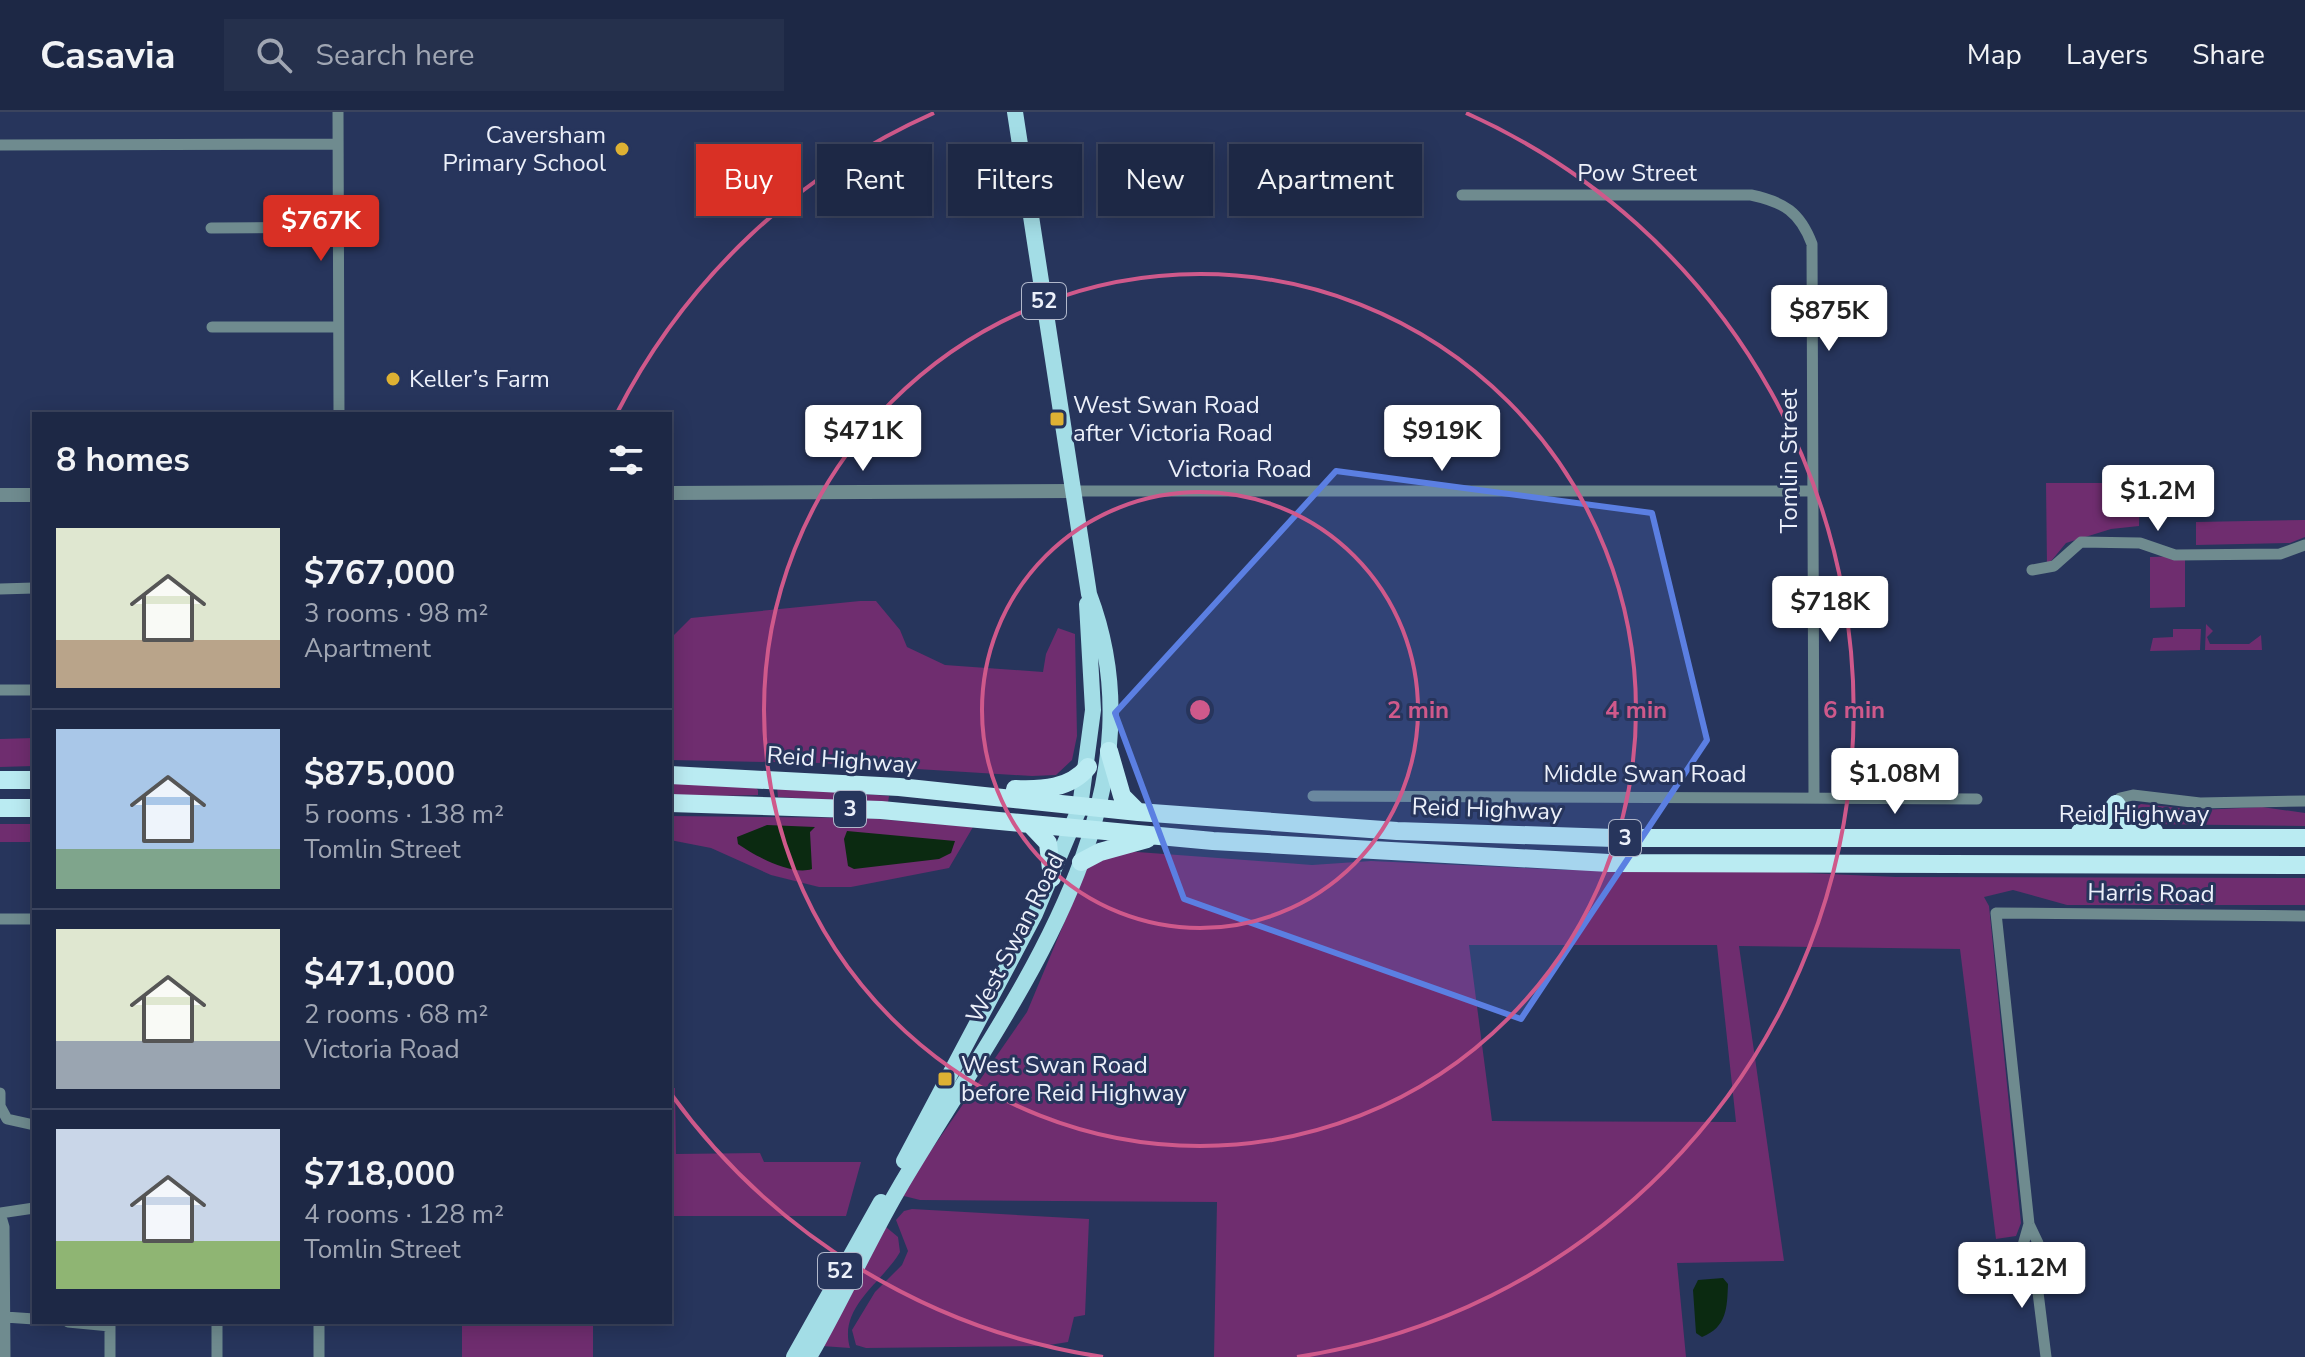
<!DOCTYPE html>
<html lang="en">
<head>
<meta charset="utf-8">
<style>
  :root { --surface:#1d2845; --page:#25304c; --text:#f1f3f6; --muted:#a0a6b3; --line:#3b445e; --accent:#d93025 }
  body { margin:0; font-family:"Nunito Sans",sans-serif; background:var(--page); color:var(--text); height:100vh; display:flex; flex-direction:column; font-size:30px; white-space:nowrap }
  * { box-sizing:border-box; margin:0 }
  p { font-size:26px; color:var(--muted) }
  .icon { flex:none; width:44px; height:44px; fill:none; stroke:currentColor; stroke-width:2; stroke-linecap:round; stroke-linejoin:round }
  .map { position:relative; flex:1; overflow:hidden }
  .sheet { position:absolute; left:32px; top:300px; width:640px; height:912px; display:flex; flex-direction:column; background:var(--surface); border-radius:0px; box-shadow:0 4px 20px #0003,0 0 0 2px var(--line) }
  .sheet>* { flex:none }
  .top-card { position:absolute; left:696px; top:32px; width:760px; height:72px; display:flex; gap:16px }
  .price { position:absolute; translate:-50% -68px; padding:0 18px; border-radius:8px; background:#fff; color:#222; font-size:26px; line-height:52px; filter:drop-shadow(0 2px 4px #0008) }
  .price::after { content:''; position:absolute; left:50%; top:48px; width:24px; height:18px; margin-left:-12px; background:inherit; clip-path:polygon(0 0,100% 0,50% 100%) }
  .price.on { background:var(--accent); color:#fff }
  ul { padding:0; list-style:none }
  li { display:flex; align-items:center; gap:24px; height:200px; padding:0 24px }
  li+li { border-top:2px solid var(--line) }
  li span { display:grid; place-items:center; flex:none; width:224px; height:160px; border-radius:0px; color:#555 }
  li>.icon { margin-inline-start:auto }
  span .icon { width:96px; height:96px; fill:#fffc; stroke-width:1 }
  li b { font-size:34px }
  h2 { display:flex; justify-content:space-between; align-items:center; height:96px; padding:0 24px; font-size:34px }
  .pill { padding:0 28px; border-radius:0px; background:var(--surface); box-shadow:0 4px 20px #0003,0 0 0 2px var(--line); font-size:28px; line-height:72px }
  .pill.on { background:var(--accent); color:#fff }
  header { display:flex; align-items:center; gap:48px; box-sizing:border-box; height:112px; padding:0 40px; background:var(--surface); border-bottom:2px solid var(--line) }
  header strong { font-size:38px }
  nav { display:flex; gap:44px; margin-inline-start:auto; font-size:28px }
  .search { width:560px; height:72px; background:var(--page); display:flex; align-items:center; gap:20px; box-sizing:border-box; padding:0 28px; border-radius:0px; color:var(--muted); font-size:30px }
  .map>svg:first-child { display:block }
</style>
</head>
<body>
<header>
<strong>Casavia</strong>
<div class="search"><svg class="icon" aria-label="search" viewBox="0 0 24 24"><circle cx="10" cy="10" r="6"/><path d="M15 15l6 6"/></svg>Search here</div>
<nav><a>Map</a><a>Layers</a><a>Share</a></nav>
</header>
<div class="map">
<svg width="2305" height="1245" viewBox="0 0 2305 1245">
  <rect width="100%" height="100%" fill="#27355c"/>
  <path fill="#6f2d6f" fill-rule="evenodd" d="M2046,371h94l-1,43 -28,3 -45,14 -19,23z
    M2305,408v17l-15,6 -94,2v-23z
    M2185,444v51l-35,1v-51z
    M860,489h16l24,29 7,17 38,18 98,7 3,-18 12,-26 17,6 2,102 -5,24 -16,15 -24,1 -212,-13 -150,-3v-121l21,-21z
    M2206,512l7,7 -6,6 3,7h39l12,-9 1,15h-57z
    M2173,517h28l-1,21 -50,1 3,-13 20,-1z
    M34,626v28l-34,1v-28z
    M670,670l86,6 2,2v5l-88,2z
    M777,675l112,9 -1,7 -110,-6z
    M2141,692l59,6 62,-3 43,6v13l-159,-2 -11,-4 -3,-11z
    M670,704l196,2 107,9 -24,41 -98,19h-32l-48,-12 -60,-27 -41,-8z
    M0,712h34v18h-34z
    M1124,739l188,14 59,-4 196,9h169l160,7 409,1v27h-238l-54,-15 -29,7 5,9 32,317 -5,13 -20,3 -36,-290 -221,-3 45,315 -107,2 9,94h-472l3,-155 -297,-2 -20,-5 127,-183 60,-144 8,-8zM1469,833h248l19,177 -244,-1z
    M670,976h5l1,66 84,-1 4,9h97l-15,54h-176z
    M912,1097l177,10 -4,96 -11,2 -6,25 -25,4 -177,2 -10,-3 -4,-15 23,-38 27,-27 6,-14 -12,-31 8,-9z
    M886,1115l12,10 2,15c-18,31 -62,55 -50,96l-28,-2z
    M462,1210h131v35h-131z"/>
  <path fill="#0b2a11" d="M767,713l48,2 -5,5 2,37c-20,7 -57,-13 -74,-25l-1,-7z
    M847,719l108,10 -4,12 -12,6 -85,10 -6,-3 -4,-27z
    M1723,1166l5,6c-1,24 -1,43 -26,53l-6,-4 -3,-43 5,-10z"/>
  <g fill="none" stroke-linecap="round" stroke-linejoin="round">
    <path stroke="#6f8b8f" stroke-width="11" d="M338,0l1,302
      M0,33l338,-1
      M1462,83h289c33,7 49,17 61,49l2,553
      M211,116l127,-1
      M212,215h126
      M1074,379h736
      M2032,458l22,-4 27,-24 59,1 35,12 105,-1 25,-9
      M0,477l34,-1
      M0,578h34
      M1313,684l664,3
      M2116,692l4,-6 13,-3 67,8 105,-2
      M0,807h34
      M0,981v13l7,13 27,6
      M0,1101l4,14 1,130
      M0,1101l34,-5
      M2029,1112l-6,21 11,15
      M5,1205l29,2
      M68,1210l42,4
      M110,1210v35
      M217,1210v35
      M319,1210v35
      M2046,1245l-12,-97 4,-17 -9,-19 -33,-311 309,3"/>
    <path stroke="#6f8b8f" stroke-width="14" d="M670,381l404,-2
      M0,383h34"/>
    <path stroke="#a3dde6" stroke-width="16" d="M904,1049l131,-247 45,-107 13,-97 -6,-106
      M794,1245l87,-155
      M809,1245c32,-55 57,-112 89,-167 102,-175 273,-380 191,-596l-74,-482"/>
    <path stroke="#baebf2" stroke-width="18" d="M1109,639l13,45 16,16
      M670,663l229,12 239,25 259,19 217,7h691
      M0,668h34
      M1015,677c27,1 55,0 73,-22
      M670,691l211,7 332,31 396,22 696,2
      M0,696h34
      M1030,712l18,19 4,35
      M2080,720l20,-6 16,-22 13,18 25,9
      M1081,750l19,-10 47,-13"/>
  </g>
  <path fill="#5b7fe2" fill-opacity="0.2" stroke="#5b7fe2" stroke-width="6" stroke-linejoin="round" d="M1336,359l316,42 55,227 -186,279 -337,-120 -69,-186z"/>
  <g fill="none" stroke="#cf598b" stroke-width="4">
    <circle cx="1200" cy="598" r="218"/>
    <circle cx="1200" cy="598" r="436"/>
    <path d="M1103 1245A654 654 0 0 1 671 982M617 301A654 654 0 0 1 934 1M1466 1A654 654 0 0 1 1297 1245"/>
  </g>
  <g fill="#deb133" stroke="#27355c" stroke-width="3">
    <circle cx="622" cy="37" r="8"/>
    <circle cx="393" cy="267" r="8"/>
    <rect x="1049" y="299" width="16" height="16" rx="4"/>
    <rect x="937" y="959" width="16" height="16" rx="4"/>
  </g>
  <g text-anchor="middle" dominant-baseline="central" stroke-width="6" stroke-linejoin="round" paint-order="stroke">
    <g fill="#27355c" stroke="#b1b8cb" stroke-width="2">
      <rect x="1022" y="171" width="44" height="36" rx="6"/>
      <rect x="834" y="679" width="32" height="36" rx="6"/>
      <rect x="1609" y="708" width="32" height="36" rx="6"/>
      <rect x="818" y="1141" width="44" height="36" rx="6"/>
    </g>
    <g font-size="22" font-weight="bold" fill="#ecf0fa">
      <text x="1044" y="189">52</text>
      <text x="850" y="697">3</text>
      <text x="1625" y="726">3</text>
      <text x="840" y="1159">52</text>
    </g>
    <g font-size="24" fill="#ecf0fa" stroke="#27355c" text-anchor="start">
      <text x="606" y="23" text-anchor="end">Caversham<tspan x="606" dy="28">Primary School</tspan></text>
      <text x="409" y="267">Keller’s Farm</text>
      <text x="1073" y="293">West Swan Road<tspan x="1073" dy="28">after Victoria Road</tspan></text>
      <text x="961" y="953">West Swan Road<tspan x="961" dy="28">before Reid Highway</tspan></text>
    </g>
    <g font-size="24" fill="#ecf0fa" stroke="#27355c">
      <text x="1637" y="61">Pow Street</text>
      <text transform="translate(1789 349) rotate(-90)">Tomlin Street</text>
      <text x="1240" y="357">Victoria Road</text>
      <text transform="translate(842 648) rotate(4)">Reid Highway</text>
      <text x="1645" y="662">Middle Swan Road</text>
      <text transform="translate(1487 697) rotate(2)">Reid Highway</text>
      <text x="2134" y="702">Reid Highway</text>
      <text transform="translate(2151 781) rotate(1)">Harris Road</text>
      <text transform="translate(1015 826) rotate(-63)">West Swan Road</text>
    </g>
  </g>
  <circle cx="1200" cy="598" r="12" fill="#cf598b" stroke="#27355c" stroke-width="4"/>
  <g font-size="24" text-anchor="middle" font-weight="bold" fill="#cf598b" stroke="#27355c" stroke-width="6" stroke-linejoin="round" paint-order="stroke">
    <text x="1418" y="606">2 min</text>
    <text x="1636" y="606">4 min</text>
    <text x="1854" y="606">6 min</text>
  </g>
</svg>
<b class="price on" style="left:321px;top:151px">$767K</b>
<b class="price" style="left:1829px;top:241px">$875K</b>
<b class="price" style="left:863px;top:361px">$471K</b>
<b class="price" style="left:1442px;top:361px">$919K</b>
<b class="price" style="left:2158px;top:421px">$1.2M</b>
<b class="price" style="left:1830px;top:532px">$718K</b>
<b class="price" style="left:1895px;top:704px">$1.08M</b>
<b class="price" style="left:2022px;top:1198px">$1.12M</b>
<div class="top-card">
<a class="pill on">Buy</a>
<a class="pill">Rent</a>
<a class="pill">Filters</a>
<a class="pill">New</a>
<a class="pill">Apartment</a>
</div>
<section class="sheet">
<h2>8 homes<svg class="icon" aria-label="filters" viewBox="0 0 24 24"><path d="M4 7h16M4 17h16"/><circle cx="9" cy="7" r="2"/><circle cx="15" cy="17" r="2"/></svg></h2>
<ul>
<li><span style="background:linear-gradient(#dfe7d0 70%,#b9a48a 0)"><svg class="icon" aria-label="home" viewBox="0 0 24 24"><path d="M3 11l9-7 9 7M6 9v11h12V9"/></svg></span><div><b>$767,000</b><p>3 rooms · 98 m²</p><p>Apartment</p></div></li>
<li><span style="background:linear-gradient(#a9c7e8 75%,#7fa58c 0)"><svg class="icon" aria-label="home" viewBox="0 0 24 24"><path d="M3 11l9-7 9 7M6 9v11h12V9"/></svg></span><div><b>$875,000</b><p>5 rooms · 138 m²</p><p>Tomlin Street</p></div></li>
<li><span style="background:linear-gradient(#dfe7d0 70%,#9aa5b1 0)"><svg class="icon" aria-label="home" viewBox="0 0 24 24"><path d="M3 11l9-7 9 7M6 9v11h12V9"/></svg></span><div><b>$471,000</b><p>2 rooms · 68 m²</p><p>Victoria Road</p></div></li>
<li><span style="background:linear-gradient(#c9d6e8 70%,#8fb573 0)"><svg class="icon" aria-label="home" viewBox="0 0 24 24"><path d="M3 11l9-7 9 7M6 9v11h12V9"/></svg></span><div><b>$718,000</b><p>4 rooms · 128 m²</p><p>Tomlin Street</p></div></li>
</ul>
</section>
</div>
</body>
</html>
